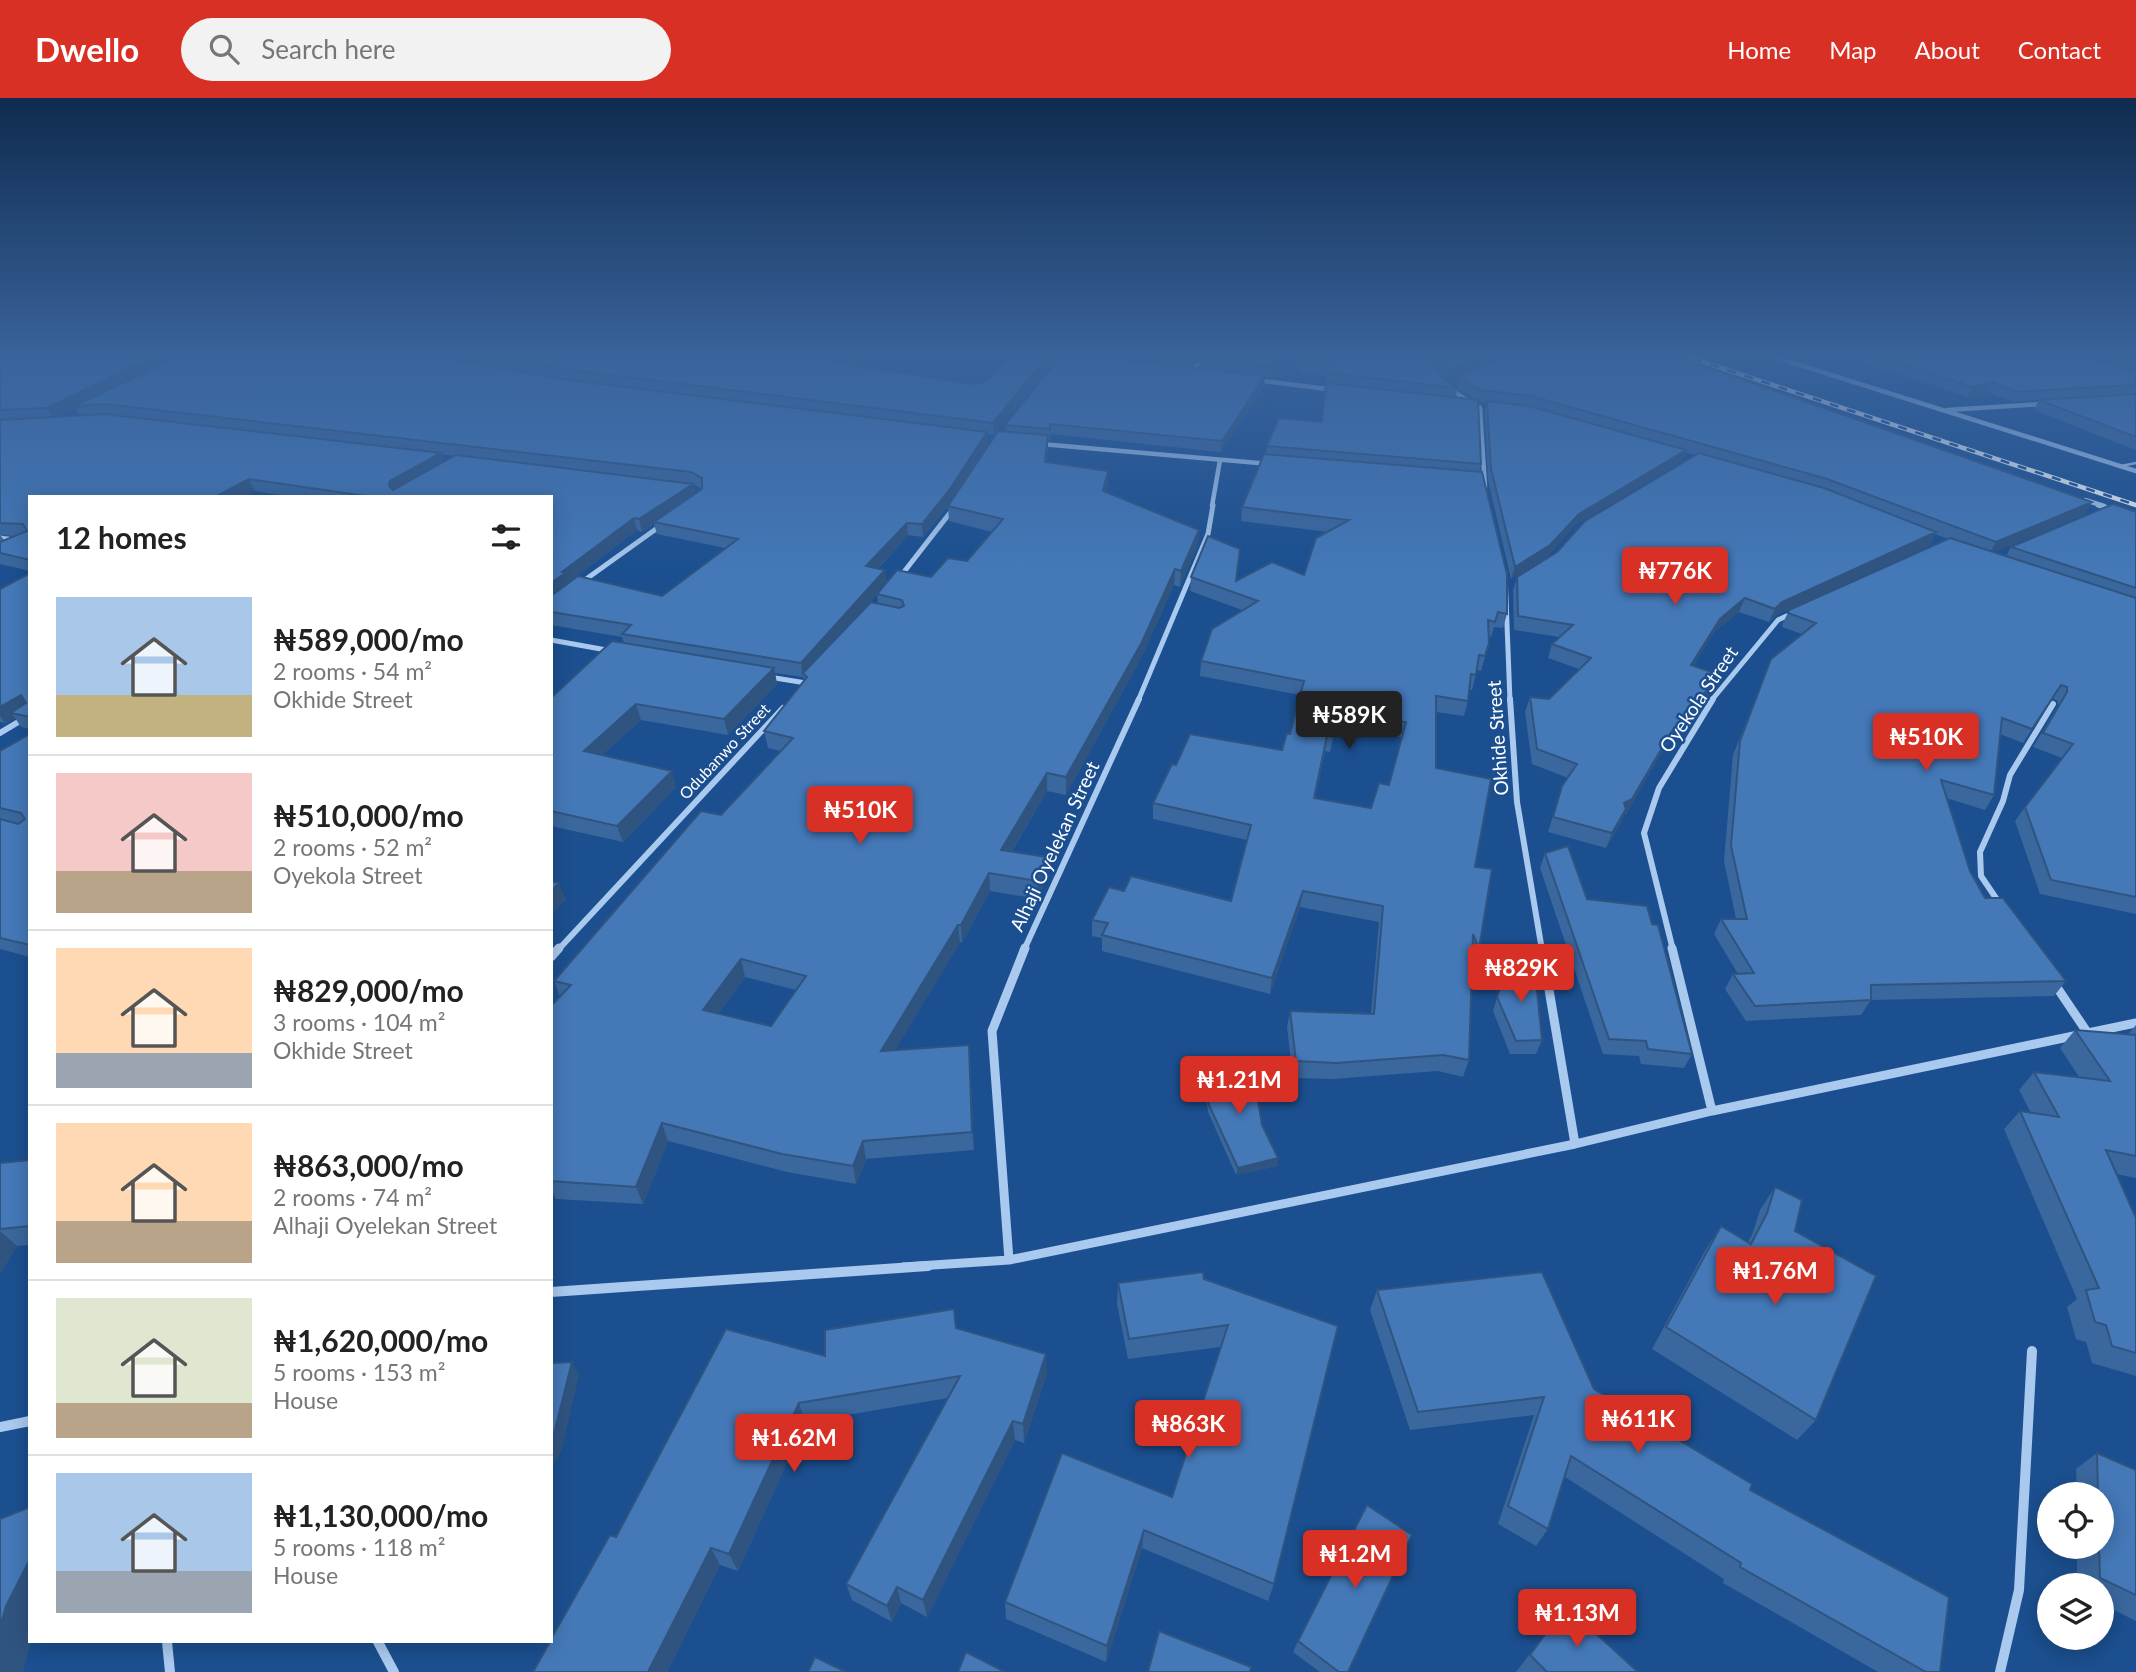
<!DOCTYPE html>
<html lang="en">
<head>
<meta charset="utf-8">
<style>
  :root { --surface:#fff; --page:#f2f2f2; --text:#222; --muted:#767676; --line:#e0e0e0; --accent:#d93025 }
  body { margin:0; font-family:Lato,sans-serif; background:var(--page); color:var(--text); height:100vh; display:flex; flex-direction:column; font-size:26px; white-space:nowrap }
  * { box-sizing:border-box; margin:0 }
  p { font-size:23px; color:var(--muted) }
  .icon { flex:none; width:38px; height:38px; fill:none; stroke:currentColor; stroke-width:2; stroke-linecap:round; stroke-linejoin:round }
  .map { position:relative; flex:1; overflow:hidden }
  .drawer { position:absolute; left:28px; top:397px; width:525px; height:1148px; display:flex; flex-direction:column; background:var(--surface); border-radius:0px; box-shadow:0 4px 18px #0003 }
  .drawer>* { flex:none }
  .fabs { position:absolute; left:2037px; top:1384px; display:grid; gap:14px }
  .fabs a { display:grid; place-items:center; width:77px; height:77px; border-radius:50%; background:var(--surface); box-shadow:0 4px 18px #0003; font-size:35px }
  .price { position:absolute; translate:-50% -60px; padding:0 16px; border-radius:7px; background:var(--accent); color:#fff; font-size:23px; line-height:46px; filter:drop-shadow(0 2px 4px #0008) }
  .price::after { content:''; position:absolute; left:50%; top:42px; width:21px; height:16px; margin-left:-10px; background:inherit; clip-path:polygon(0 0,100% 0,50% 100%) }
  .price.active { background:#222; color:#fff }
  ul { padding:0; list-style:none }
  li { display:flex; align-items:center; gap:21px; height:175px; padding:0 28px }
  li+li { border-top:2px solid var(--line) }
  li span { display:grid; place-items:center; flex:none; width:196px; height:140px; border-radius:0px; color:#555 }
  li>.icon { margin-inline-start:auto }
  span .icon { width:84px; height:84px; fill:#fffc; stroke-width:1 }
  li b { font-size:30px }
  h2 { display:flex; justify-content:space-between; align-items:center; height:84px; padding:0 28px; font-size:30px }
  header { display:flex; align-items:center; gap:42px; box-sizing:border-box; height:98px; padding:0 35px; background:var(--accent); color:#fff }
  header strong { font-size:33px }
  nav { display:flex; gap:38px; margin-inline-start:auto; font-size:24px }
  .search { width:490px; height:63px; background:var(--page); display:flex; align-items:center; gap:18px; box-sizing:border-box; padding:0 24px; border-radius:38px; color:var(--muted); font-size:26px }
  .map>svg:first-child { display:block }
</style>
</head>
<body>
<header>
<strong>Dwello</strong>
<div class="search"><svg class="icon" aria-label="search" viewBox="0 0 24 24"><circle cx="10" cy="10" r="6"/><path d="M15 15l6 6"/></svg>Search here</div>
<nav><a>Home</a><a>Map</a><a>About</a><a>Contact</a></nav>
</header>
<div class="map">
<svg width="2136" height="1574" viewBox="0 0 2136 1574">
  <rect width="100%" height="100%" fill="#1b4f8f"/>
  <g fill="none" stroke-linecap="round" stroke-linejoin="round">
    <path stroke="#a9c9ee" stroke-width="2.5" d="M2121,368l15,-3"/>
    <path stroke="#a9c9ee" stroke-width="4.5" d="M1762,255l374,118
      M1106,264l10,-9
      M1191,274l17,-19
      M1256,282l79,10
      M1451,292l29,18 5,79
      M1947,312l96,-6
      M1041,346l229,20
      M2085,402l19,6
      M1212,408l8,-46"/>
    <path stroke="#a9c9ee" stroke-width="5" d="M2098,407l16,5
      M0,440l30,4
      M1505,475l5,128
      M900,479l53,-68
      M582,484l81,-58
      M551,542l61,11
      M769,579l37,6
      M1138,603l70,-167 5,-29
      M1711,603l67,-81 17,-8"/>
    <path stroke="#a9c9ee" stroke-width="6" d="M1510,601l7,103 25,148
      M0,635l30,-18
      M2000,806l-19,-28 -1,-24 23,-51 7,-26 43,-71
      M558,852l225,-242
      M1024,852l115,-251
      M1673,852l-29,-117 15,-45 54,-89"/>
    <path stroke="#a9c9ee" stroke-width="9" d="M1542,850l33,196
      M1672,850l40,163
      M551,859l8,-9
      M2054,885l33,49
      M1009,1162l-17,-229 33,-83
      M903,1169l106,-7 566,-116 137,-33 424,-88"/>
    <path stroke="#a9c9ee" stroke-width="10" d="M551,1194l377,-26
      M0,1329l30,-6
      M167,1544l3,30
      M378,1544l16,30
      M2000,1574l19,-82 13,-239"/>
    <defs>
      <path id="rail" d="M1676,255l460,152"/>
    </defs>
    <use href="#rail" stroke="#fff" stroke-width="4.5"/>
    <use href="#rail" stroke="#1b4f8f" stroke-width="2.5" stroke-dasharray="9" stroke-linecap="butt"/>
  </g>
  <path fill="#3a679d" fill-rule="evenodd" d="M0,255h865l-19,12 126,19 12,-1 31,-30h37v9l-58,73 -7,-1 1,10 -34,53 51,-65v-7l88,-68 -32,-4h49l-7,5 13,1v-6h87l-15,15 12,1 1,-10 5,-6h80l-16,24h-5l-1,9 -43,66 -171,-18v6h-2l-1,22 61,24 -2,6 93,38 -1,15 -18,42 -6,-2 -33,73 -75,137 -19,-4 -35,60 35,6 1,18 -10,24 -48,-8 -28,52 -2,-1 -65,108 75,13 4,87 -108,9 -10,25 -69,-12 -119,-31 -25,63 -87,-5 -3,-6 -2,-1v-186l9,-9 -6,-16 167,-166 59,-64 -12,-3 -4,-17 40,-51 -1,-3 -28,-4 2,11 -49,51 -87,-15 -39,35 74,32 -53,55 -72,-16v-128l73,-55 -2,-6 -71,-12v-128h-257l-39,-6 -225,6v74l-30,-7zM75,310l4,7 -20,1zM441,356l13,2 -10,5zM693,386l9,5 -7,4zM950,405l-2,3 1,15 43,11 -25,29 -36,16 -44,5 -9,-13 30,-34 15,2zM654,426l3,10 68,14 -63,48 -94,-13 69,-53 5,2zM0,437l15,1 -11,4zM878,495l-1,1 1,10 -16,7zM745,879l51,13 -25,36 -53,-12z
    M1305,255l138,26 13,8 2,-10 627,137 -91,38 12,4 5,-9 125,-35v402l-96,-20 -25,-73 10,-14 37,-49 -29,-11 25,-41v-5l-6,-3 -29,45 -23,-9 -6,61 -9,15 -39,-12 24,73 15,27 81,83 -12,15 -183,4 -10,15 -115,6 -21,-32 8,-15h5l-24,-40 7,-15h15l-12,-58 9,-106 38,-96 31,-25 -20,-7 1,-4 6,-13 159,-71 -13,-5 -5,11 -154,70 -7,7 -30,-10 -25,20 -21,34 21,23 -48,56 -40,69 -2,1 -4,9 -14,24 -58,-16 14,-46 6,-8 -36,-14 -7,-52 5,-15 19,2 30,-30 -31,-11 4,-14 7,-7 -45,-7 -1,-40 4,-13 40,-25 138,-97 -10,-3 -3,9 -107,64 -28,32 -36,22 -23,-99 -3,-68 2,-9 -9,-2 3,63 -2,8 28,142 -4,14 -9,-1 -3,10 -2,-1v7l-8,28 -4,-1 -5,20h-3l-1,11 -4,15 -28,-4v56l39,99 4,82 -5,16 -2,-5 -3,100 -6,17 -25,-6 -105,8 -40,-1 -6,-51 3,-16 81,2 8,-91 -79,-15 -30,87 -168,-43v-13l-10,-2v-16l32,-29 107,10 16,-61 -94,-21v-16l23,-38 106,-15 8,-16 10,-39 -100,-19 1,-15 41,-51 -52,-19 1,-14 45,4 68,-6 24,-43 -87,-11 1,-14 24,-52 1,-9 55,-24 5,-47 -27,-2 1,-11zM1457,291l10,5 9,6 -20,-3zM1335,631l67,8 -13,48 -18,23 -56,-10 10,-47 5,1z
    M1430,255h82l-65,28z
    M1837,255h299v97l-102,-40 5,-10 -27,1 -25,-9 -19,5z
    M30,475v156l-9,-2 -6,-9 -10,5 -5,-1v-133z
    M30,636v223l-30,-8v-198z
    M1545,755l42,46 65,25 40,130 -8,14 -43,-4 -2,-8 -36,-2 -63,-186z
    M1506,870l36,72 -6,14h-26l-17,-43z
    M2136,927v153l-20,-4 20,44v158l-44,-13 -6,-21 -10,-3 -9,-32 10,-8 -73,-170 16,-18 11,2 -12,-23 15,-18 45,5 -19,-29 15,-18 53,4z
    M1205,973l57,54 16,33 -1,8 -41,9 -28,-63 -4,-33z
    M30,1062v85l-13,1 -17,27v-110z
    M1775,1089l20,44 21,189 -19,20 -145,-91 54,-100 15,-23 27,16 4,-7 8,-25z
    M1204,1181l134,47 -64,258 -6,17 -126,-53 -36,114 -100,-43 -1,-17 167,-105 49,-150 -93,12 -11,-55 1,-21z
    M1377,1192l217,99 156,101 190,182h-62l-155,-89 1,-4 -159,-102 -17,52 -12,17 -38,-22 36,-109 -124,15 -40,-120z
    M956,1230l91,45 -23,70 -9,-3 -88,177 -26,-14 -9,19 -40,-22 -6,-16 102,-186 -143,24 -67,149 -18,-6 -53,107h-134l83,-135 209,-181z
    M2097,1355l39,17v151l-34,-17v-18h-25v-39h25v-53h-25l-1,-25z
    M1566,1508l72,66h-122z
    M1298,1543l50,31h-28l-27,-20z"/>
  <path fill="#305480" d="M161,255h26l-113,53 1,2 -21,11 -7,-11z
    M847,255h18l-33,20 -1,-11z
    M1050,255h2v9l-58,73 -1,-12z
    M1103,255h7l-7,5z
    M1193,255h10l-15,15 1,-11z
    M1281,255h5l-16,24 1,-10z
    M1490,255h22l-65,28 2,-11z
    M1265,278l-1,10 -43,66 1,-11z
    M1991,284l-4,10 -19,5 4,-10z
    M987,334l1,12 -37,57 -28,36 -1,-13z
    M1048,337v14l-3,28v-15z
    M1686,352l-4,11 -107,64 -28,32 -36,22 4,-12 64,-53z
    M441,355l4,11 -51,33 -5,-11 1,-5z
    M1108,373v15l-6,19 1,-14z
    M249,381l6,12 -11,6h-29z
    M693,386l3,12 -42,26v2l-12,8 -3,-13z
    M2092,404l-7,12 -96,40 7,-12z
    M634,420l3,12 -69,53 -17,17v-17l11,-11z
    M907,425l1,12 -40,44 -2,-13z
    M1199,432l-1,15 -18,42 1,-16z
    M1936,434l-6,13 -154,70 -7,7 6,-13 7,-7z
    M1175,471l-1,16 -33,73 -75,137v-18z
    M885,472l2,13 -82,92 -2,-2v4l-2,-14z
    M1745,500l-6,14 -25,20 -29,47 6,-14 29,-46z
    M774,570l3,16 -49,51 -4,-16z
    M1720,577l-6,14 -48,56 -40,69 -2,1 -4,9 -14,24 18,-45 48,-72z
    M21,597l9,13 -19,5 4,5 -10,5 -5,-7v-9z
    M636,606l5,16 -52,47 -5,-16z
    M672,673l4,16 -53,55 -6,-16z
    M1047,675v18l-45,76 -1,-17z
    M1047,759l1,18 -10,24 -1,-18z
    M989,775l1,18 -28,52 -1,-18z
    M559,785l7,17 -15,15v-24z
    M1303,793l-3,16 -30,87 2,-16z
    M958,827l2,17 -76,127 -3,-18z
    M741,861l4,18 -37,51 -5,-18z
    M969,947l1,18 4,87 -2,-18z
    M662,1025l6,18 -25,63 -7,-17z
    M863,1043l3,18 -10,25 -3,-18z
    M1278,1060l-1,8 -41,9 2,-7z
    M0,1133l17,15 -16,27 -1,-1z
    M1046,1256l1,19 -23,70 -1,-19z
    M572,1264l7,13 -18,78 -10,15v-25z
    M799,1305l6,19 -67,149 -9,-17z
    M1013,1323l2,19 -88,177 -4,-17z
    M1144,1432l-2,18 -36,114 1,-16z
    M711,1450l9,17 -53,107h-19z
    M30,1461v83h1l-8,30h-23v-45l6,-21z
    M897,1489l4,16 -9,19 -5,-16z"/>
  <path fill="#4478b7" stroke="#305480" stroke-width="2" fill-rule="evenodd" d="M6,255h155l-114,55 -47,2v-54z
    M182,255h230l157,27 418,52 -37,57 -28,35 -15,-1 -41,43 19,4 -84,93 -179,-29 9,-9 -80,-13v-16l27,-20 84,20 76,-57 -84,-17 48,-33v-11l-11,-6 -586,-68 -31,2 81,-38z
    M472,255h375l-16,9 141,22 12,-1 31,-30h35l-57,70 -422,-53z
    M1063,255l202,23 -43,65 -172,-17v5l-45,-4z
    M1152,255h41l-4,4z
    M1206,255h75l-10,14 -70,-8z
    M1305,255h123l15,26 15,9 -130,-15 1,-9 -28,-2z
    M1439,255h51l-41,17z
    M1513,255h154l425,149 -96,40 -169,-63 -296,-83 -50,-6 -23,-13z
    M1869,255h208l59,20v12l-119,7 -26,-10 -19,5z
    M2107,255h29v10z
    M1326,285l152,17 3,64 -214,-18 12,-28 43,4z
    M2136,296v43l-97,-37z
    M1487,303l42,5 157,44 -107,64 -29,31 -35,22 -24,-98z
    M104,316l337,39 -51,28 -1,5 4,4 63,-35 237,29 -54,35 -5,-1 -72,54 3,1 -14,10v-86h-179l-123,-18 -34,18h-185v63l-30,-7v-11l27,-11 -4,-7 -23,-1v-103z
    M998,333l50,4 -3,27 63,9 -5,20 96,39 -18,41 -6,-2 -33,73 -76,135 -19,-4 -46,77 46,7 -10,24 -48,-8 -28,52h-3l-77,126 88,-6 3,87 -109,9 -10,25 -71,-12 -120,-31 -26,64 -85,-6v-175l20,-21 -17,-4 147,-170 20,4 72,-77 -29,-7 43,-54 -4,-4 68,-71 28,6 5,-2 -2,-6 -25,-6 20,-24 34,7 17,-19 19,3 36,-42 -55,-13zM741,861l65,17 -35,50 -68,-16z
    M1699,355l125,35 112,44 -154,70 -7,7 -30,-11 -25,21 -29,46 29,10 -48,56 -40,68 -8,4 2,6 -14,24 -59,-16 9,-31 15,-22 -40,-15 -7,-52 19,2 42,-41 -39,-14 21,-19 -55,-9 -1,-39 40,-25 28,-31z
    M1264,356l218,18 25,102v40l-9,-2 -3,10 -7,-2 1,23 -4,13 -6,-1 -3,20 -5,-1 -3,27 -32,-5v72l55,11 -16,88 17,2 -13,80 -6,-15 -4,126 -26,-5 -107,8 -40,-2 -6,-50 84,3 9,-108 -80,-15 -31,87 -170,-43 6,-12 -16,-3 17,-33 15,4 7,-15 100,25 20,-76 -98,-22 19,-39 4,1 14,-31 92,16 5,-17 3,1 14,-53 -103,-20 11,-32 46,-28 -67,-24 17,-41 32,13 -4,32 36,-19 32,13 12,-37 33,-18 -107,-13zM1338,616l68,8 -17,63 -10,-2 -8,25 -57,-10 13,-62 6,1z
    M2113,406l23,8v76l-125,-41z
    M1950,440l186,60v299l-85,-17 -26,-73 48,-63 -30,-11 24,-41v-5l-6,-2 -29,44 -30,-11 -8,77 -53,-15 29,91 15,27h18l63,83 -195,4v15l-116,6 -22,-32 21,-1 -33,-54h26l-16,-73 9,-105 31,-82 45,-36 -28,-10 1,-3z
    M30,475v144l-19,-4 15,-10 -5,-8 -21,12v-118z
    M612,543l162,27 -50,51 -88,-15 -52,47 88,20 -55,55 -66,-15v-113z
    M30,636v211l-30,-7v-119l18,5 7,-5 -4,-6 -21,-5v-57z
    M1568,748l19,53 60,7 5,18 6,1 34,129 -44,-5 -2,-8 -37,-2 -64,-186z
    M551,783l8,2 -8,8z
    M1506,870l29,3 7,69 -26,1 -19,-44z
    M2075,932l61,5v121l-30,-6 30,68v135l-24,-7 -6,-21 -11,-3 -9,-32 13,-2 -79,-177 39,6 -25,-45 76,9z
    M1253,972l9,55 16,33 -40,10 -29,-63 -4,-34z
    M30,1062v66l-30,3v-66z
    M1775,1089l27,13 -7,31 81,45 -60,144 -150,-93 55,-101 30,18 16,-31z
    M1203,1174l1,7 134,47 -64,258 -130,-54 -37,116 -102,-44 57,-149 110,44 56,-172 -99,14 -11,-56z
    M1542,1174l52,117 158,95 -2,6 199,107 -9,75h-14l-186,-105 1,-4 -170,-107 -23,73 -40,-23 36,-109 -126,15 -41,-122z
    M954,1211l2,19 90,26 -23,70 -10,-3 -90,179 -26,-13 -10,19 -41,-22 114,-208 -161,27 -70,151 -18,-6 -63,124h-115l17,-30h1v-3l59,-104 6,2 110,-208 99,27v-26z
    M572,1264l-20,79 -1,2v-80z
    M2097,1355l39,17v125l-36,-17 -1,-31h3v-53h-4z
    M1367,1407l45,30 -64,137h-9l-41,-31z
    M30,1409v52l-24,47 -6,21v-108z
    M1566,1508l72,66h-91l-17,-17z
    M1159,1533l92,36 -1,5h-102z
    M966,1554l39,20h-47z
    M815,1559l31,15h-38z"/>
  <linearGradient id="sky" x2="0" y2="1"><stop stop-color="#0f2b4f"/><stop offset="0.54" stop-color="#39639b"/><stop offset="1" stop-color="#39639b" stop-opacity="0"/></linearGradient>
  <rect width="2136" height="475" fill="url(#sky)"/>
  <g text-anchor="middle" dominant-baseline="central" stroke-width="5" stroke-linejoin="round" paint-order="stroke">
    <g font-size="16" fill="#fff" stroke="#1b4f8f">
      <text transform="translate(724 653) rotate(-47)">Odubanwo Street</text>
    </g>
    <g font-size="19" fill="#fff" stroke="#1b4f8f">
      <text transform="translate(1698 601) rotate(-56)">Oyekola Street</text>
      <text transform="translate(1497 640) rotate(-94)">Okhide Street</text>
      <text transform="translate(1054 748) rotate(-65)">Alhaji Oyelekan Street</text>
    </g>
  </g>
</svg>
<div class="fabs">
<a><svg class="icon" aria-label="locate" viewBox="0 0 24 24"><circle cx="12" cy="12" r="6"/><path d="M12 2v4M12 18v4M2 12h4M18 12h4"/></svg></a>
<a><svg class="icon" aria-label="layers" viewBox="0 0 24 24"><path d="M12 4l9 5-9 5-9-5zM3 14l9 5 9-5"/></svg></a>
</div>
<b class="price" style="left:1675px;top:509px">₦776K</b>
<b class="price active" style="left:1349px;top:653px">₦589K</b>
<b class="price" style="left:1926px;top:675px">₦510K</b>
<b class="price" style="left:860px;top:748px">₦510K</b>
<b class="price" style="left:1521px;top:906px">₦829K</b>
<b class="price" style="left:1239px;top:1018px">₦1.21M</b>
<b class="price" style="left:1775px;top:1209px">₦1.76M</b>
<b class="price" style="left:1638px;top:1357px">₦611K</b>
<b class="price" style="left:1188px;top:1362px">₦863K</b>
<b class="price" style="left:794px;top:1376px">₦1.62M</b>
<b class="price" style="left:1355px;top:1492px">₦1.2M</b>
<b class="price" style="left:1577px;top:1551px">₦1.13M</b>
<section class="drawer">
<h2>12 homes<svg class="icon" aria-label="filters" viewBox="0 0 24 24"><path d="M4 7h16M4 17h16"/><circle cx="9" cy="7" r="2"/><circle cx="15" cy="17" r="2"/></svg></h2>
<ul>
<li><span style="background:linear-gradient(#a9c7e8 70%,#c2b280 0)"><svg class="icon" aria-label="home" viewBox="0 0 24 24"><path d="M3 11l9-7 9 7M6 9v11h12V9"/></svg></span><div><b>₦589,000/mo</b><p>2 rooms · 54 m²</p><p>Okhide Street</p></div></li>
<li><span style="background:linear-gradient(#f6c9c9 70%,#b9a48a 0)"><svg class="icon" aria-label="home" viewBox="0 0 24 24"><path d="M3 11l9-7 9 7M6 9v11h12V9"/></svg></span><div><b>₦510,000/mo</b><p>2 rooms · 52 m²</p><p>Oyekola Street</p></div></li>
<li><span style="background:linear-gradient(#ffd9b3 75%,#9aa5b1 0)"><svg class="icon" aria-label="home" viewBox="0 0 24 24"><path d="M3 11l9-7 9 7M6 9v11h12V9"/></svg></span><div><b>₦829,000/mo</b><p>3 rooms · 104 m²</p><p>Okhide Street</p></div></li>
<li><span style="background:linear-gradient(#ffd9b3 70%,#b9a48a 0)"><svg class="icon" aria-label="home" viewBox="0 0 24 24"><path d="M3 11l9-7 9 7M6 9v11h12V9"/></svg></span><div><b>₦863,000/mo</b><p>2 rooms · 74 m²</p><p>Alhaji Oyelekan Street</p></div></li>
<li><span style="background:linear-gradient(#dfe7d0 75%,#b9a48a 0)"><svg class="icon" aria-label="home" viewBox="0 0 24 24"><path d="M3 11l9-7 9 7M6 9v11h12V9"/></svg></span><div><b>₦1,620,000/mo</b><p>5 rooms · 153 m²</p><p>House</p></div></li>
<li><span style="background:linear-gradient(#a9c7e8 70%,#9aa5b1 0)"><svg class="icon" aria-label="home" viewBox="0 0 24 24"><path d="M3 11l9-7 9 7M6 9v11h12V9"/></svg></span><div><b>₦1,130,000/mo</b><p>5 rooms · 118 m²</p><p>House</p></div></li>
</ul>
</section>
</div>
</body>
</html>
